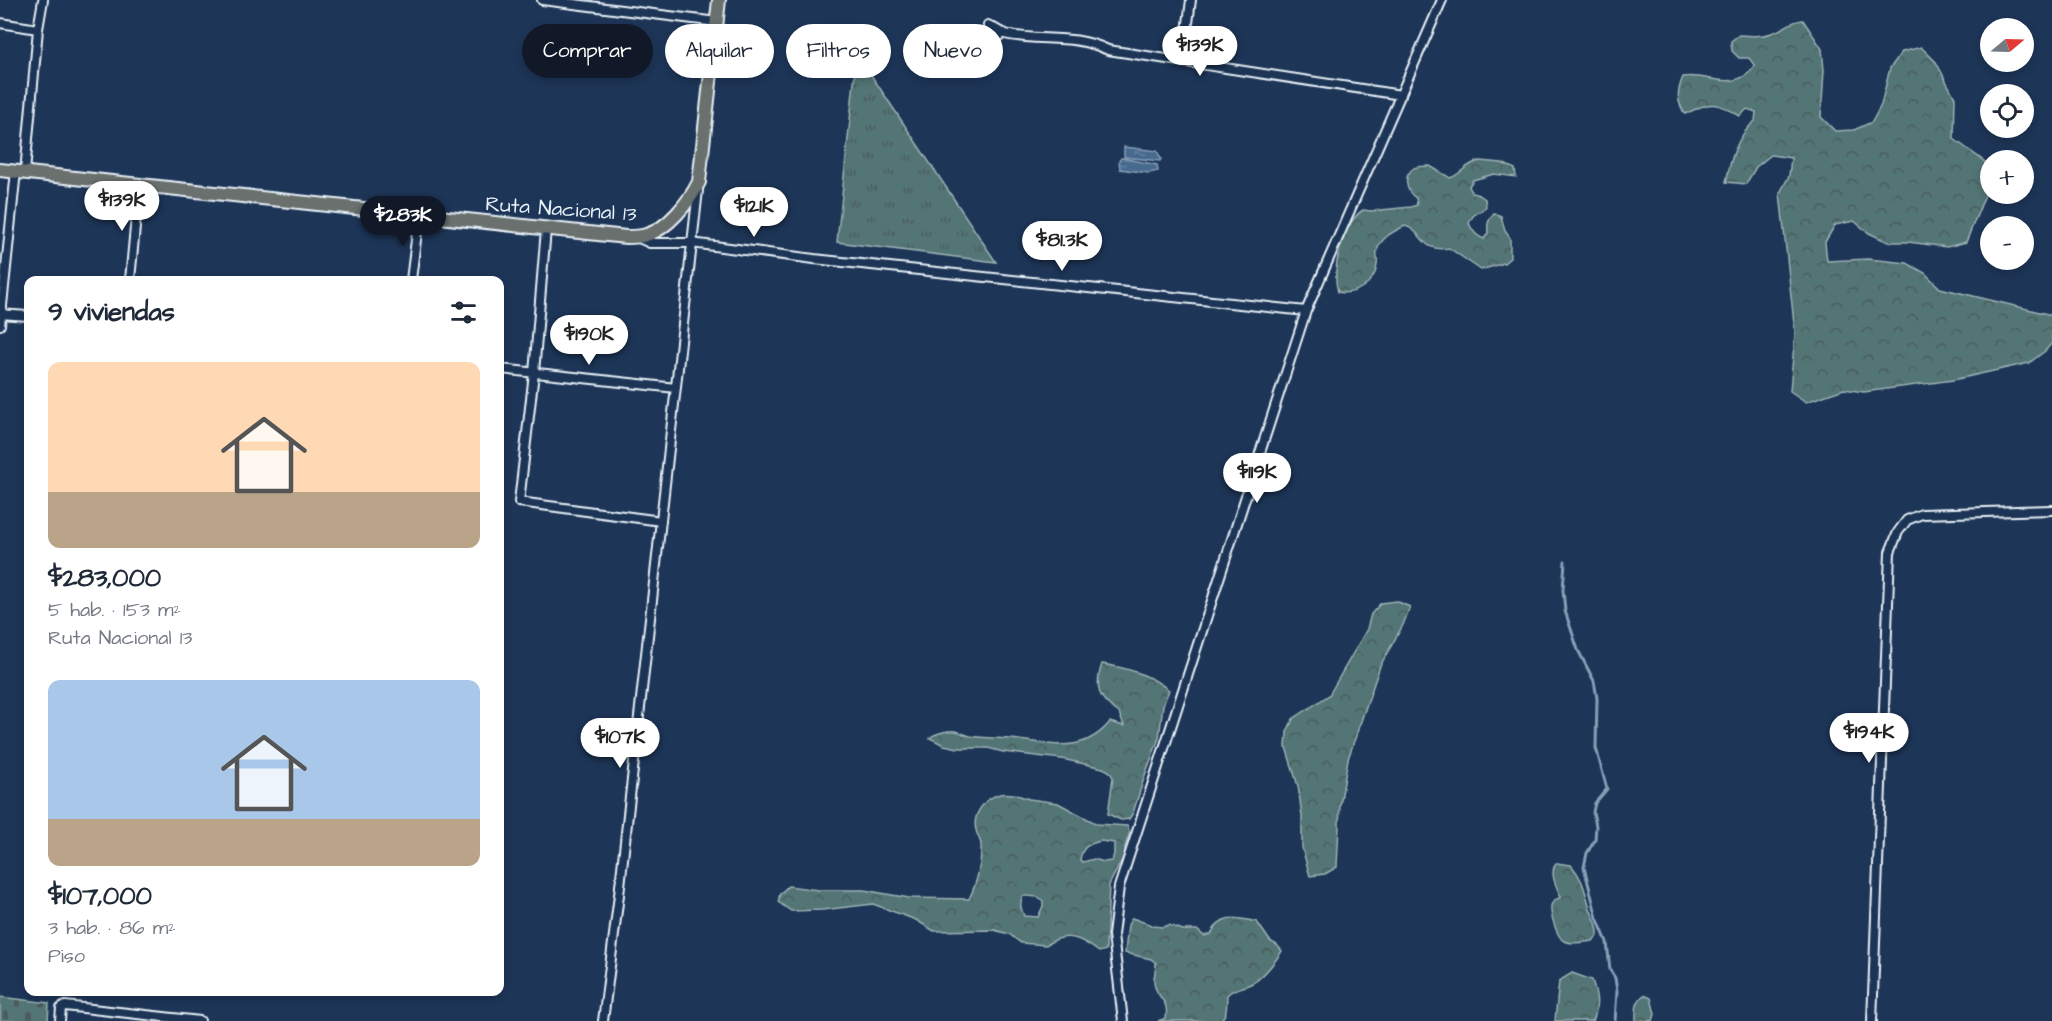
<!DOCTYPE html>
<html lang="es">
<head>
<meta charset="utf-8">
<style>
  :root { --surface:#fff; --page:#f6f6f7; --text:#1f2937; --muted:#747a83; --accent:#111827 }
  body { margin:0; font-family:"Architects Daughter",sans-serif; background:var(--page); color:var(--text); height:100vh; display:flex; flex-direction:column; font-size:22px; white-space:nowrap }
  * { box-sizing:border-box; margin:0 }
  p { font-size:20px; color:var(--muted) }
  .icon { flex:none; width:33px; height:33px; fill:none; stroke:currentColor; stroke-width:2; stroke-linecap:round; stroke-linejoin:round }
  .map { position:relative; flex:1; overflow:hidden }
  .side { position:absolute; left:24px; top:276px; width:480px; height:720px; display:flex; flex-direction:column; background:var(--surface); border-radius:12px; box-shadow:0 3px 9px #0003 }
  .side>* { flex:none }
  .hud { position:absolute; left:522px; top:24px; width:570px; height:54px; display:flex; gap:12px }
  .needle { width:39px; rotate:71deg }
  .controls { position:absolute; left:1980px; top:18px; display:grid; gap:12px }
  .controls a { display:grid; place-items:center; width:54px; height:54px; border-radius:50%; background:var(--surface); box-shadow:0 3px 9px #0003; font-size:30px }
  .price { position:absolute; translate:-50% -51px; padding:0 14px; border-radius:21px; background:#fff; color:#222; font-size:20px; line-height:39px; filter:drop-shadow(0 2px 3px #0008) }
  .price::after { content:''; position:absolute; left:50%; top:36px; width:18px; height:14px; margin-left:-9px; background:inherit; clip-path:polygon(0 0,100% 0,50% 100%) }
  .price.current { background:var(--accent); color:#fff }
  ul { padding:0; list-style:none }
  li { display:grid; align-content:center; gap:12px; height:318px; padding:0 24px }
  li span { display:grid; place-items:center; height:186px; border-radius:12px; color:#555 }
  li>.icon { margin-inline-start:auto }
  span .icon { width:108px; height:108px; fill:#fffc; stroke-width:1 }
  li b { font-size:26px }
  h2 { display:flex; justify-content:space-between; align-items:center; height:72px; padding:0 24px; font-size:26px }
  .pill { padding:0 21px; border-radius:27px; background:var(--surface); box-shadow:0 3px 9px #0003; font-size:21px; line-height:54px }
  .pill.current { background:var(--accent); color:#fff }
  .map>svg:first-child { display:block }
</style>
</head>
<body>
<div class="map">
<svg width="2052" height="1021" viewBox="0 0 2052 1021">
  <defs>
    <pattern id="grass-tufts" width="24" height="20" patternUnits="userSpaceOnUse" patternTransform="scale(1.5)"><rect width="24" height="20" fill="#537474"/><path d="M3 7l-1-3M5 7V3M7 7l1-3M15 17l-1-3M17 17v-4M19 17l1-3" fill="none" stroke="#4c5c5d"/></pattern>
    <pattern id="forest-crowns" width="20" height="18" patternUnits="userSpaceOnUse" patternTransform="scale(1.5)"><rect width="20" height="18" fill="#537474"/><path d="M2 6a3 3 0 1 1 6 0M12 15a3 3 0 1 1 6 0" fill="none" stroke="#4c5c5d"/></pattern>
    <pattern id="cemetery-stones" width="16" height="16" patternUnits="userSpaceOnUse" patternTransform="scale(1.5)"><rect width="16" height="16" fill="#537474"/><path d="M2 7V4a2 2 0 0 1 4 0v3zM10 15v-3a2 2 0 0 1 4 0v3z" fill="#4c5c5d"/></pattern>
    <pattern id="water-ripples" width="26" height="14" patternUnits="userSpaceOnUse" patternTransform="scale(1.5)"><rect width="26" height="14" fill="#46698d"/><path d="M2 4q2-2 4 0t4 0M15 11q2-2 4 0t4 0" fill="none" stroke="#617f9e"/></pattern>
  </defs>
  <rect width="100%" height="100%" fill="#1d3557"/>
  <filter id="ink" filterUnits="userSpaceOnUse"><feTurbulence type="fractalNoise" baseFrequency=".0167" numOctaves="2"/><feDisplacementMap in="SourceGraphic" scale="12" xChannelSelector="R" yChannelSelector="G"/><feConvolveMatrix kernelMatrix="1 2 1 2 8 2 1 2 1" color-interpolation-filters="sRGB"/></filter>
  <g filter="url(#ink)">
    <path fill="url(#grass-tufts)" stroke="#9eb2b6" stroke-width="1.5" d="M857,54l139,208 -159,-20z"/>
    <path fill="url(#forest-crowns)" stroke="#9eb2b6" stroke-width="1.5" fill-rule="evenodd" d="M1803,20l19,29 2,21 -3,47 14,14 19,-1 18,-8 9,-17 9,-37 12,-16 19,-5 15,15 19,36 -1,41 35,26v20l-23,57 -19,5 -39,-5h-20l-19,-9 -15,-12 -19,4 -10,17 2,19 41,-2 39,4 18,10 15,15 112,27v28l-7,8 -16,12 -76,17 -89,12 -20,-3 -38,13 -16,-11 5,-58 -15,-140 9,-17 2,-18 -20,-3 -15,12 -10,17 -20,-2c5,-23 10,-45 29,-61l1,-9 -9,-3 -7,7c-26,-15 -28,-15 -55,-2 -9,-13 -8,-23 -2,-37 27,-4 51,17 72,-11l-6,-8h-10l-7,-7 -1,-10 8,-6c13,1 25,2 38,-4 11,-5 14,-10 26,-11z
      M1480,161l22,2 13,6 1,8 -22,-3 -21,6 -4,6 3,7 7,2 6,4 1,8 -13,9 -4,7c3,8 7,13 15,16l4,-6c-1,-9 0,-13 6,-20l7,3 4,15 5,7v20l-6,5 -23,7 -32,-22c-29,5 -25,-17 -44,-22 -11,5 -25,12 -28,25 -1,4 1,9 0,14 -2,18 -22,31 -39,27 -7,-23 5,-69 25,-82l8,1 40,-4 6,-2 -1,-7c-10,-6 -14,-22 -2,-30 5,-2 11,-2 16,-2l20,12c12,-4 16,-15 30,-17z
      M1396,601l14,6 -7,18 -23,41 -32,93 -8,46 -3,62 -12,7 -15,2 -8,-28v-32l-4,-30 -12,-39 1,-15 6,-13 36,-24 38,-66 4,-15 10,-11z
      M1102,664c25,4 47,10 67,26l-6,15 -4,33 -14,37 -12,38 -4,6 -8,1 -13,-6 5,-37 -4,-6 -6,-3 -41,-9 -59,-7 -15,-4h-30l-14,-3 -14,-7c5,-5 19,-8 26,-7 5,1 9,4 14,5 13,2 28,2 41,3 38,4 71,17 99,-17l14,4 -5,-13c-21,-14 -25,-25 -17,-49z
      M1014,794l15,5 29,4 39,21 30,2 3,6 -5,15v7l-16,31 -3,65 -7,2c-17,-13 -32,-22 -53,-7l-25,-2 -12,-9 -15,-4 -60,1 -18,-11 -43,-16 -51,6 -31,1 -13,-9 2,-8 8,-8 30,4h46l45,8 60,1c8,-16 13,-37 12,-55 -1,-5 -4,-9 -5,-14 -4,-15 8,-32 24,-36 4,-1 10,0 14,0zM1101,841l13,2v11l-2,7 -8,1 -10,-3 -11,3 -3,-2c2,-14 9,-16 21,-19zM1027,896l11,1 5,4v5l-5,11 -14,-1c-3,-7 -5,-13 -1,-20z
      M1556,863l15,2c12,13 14,27 19,43 3,10 9,17 8,27l-5,6c-9,1 -21,4 -29,0 -7,-3 -14,-27 -13,-35 1,-5 5,-7 10,-9 -5,-12 -12,-23 -5,-34z
      M1132,918l22,8 8,1 7,-2 14,5h14l7,6 7,-2c10,-22 27,-16 46,-12l13,19 7,4 5,6c-8,12 -21,30 -34,34 -9,4 -14,3 -21,10 -1,12 2,20 -9,26h-60l8,-3c3,-18 -7,-18 -11,-31 -3,-8 1,-15 1,-24l-5,-4 -26,-6 3,-28z
      M1572,973l20,7c5,15 7,26 1,41h-38l4,-40z
      M1644,995l7,3 4,16 -2,7h-17c0,-11 -1,-19 8,-26z"/>
    <path fill="url(#cemetery-stones)" stroke="#9eb2b6" stroke-width="1.5" d="M0,997l49,6 -1,18h-48z"/>
    <path fill="url(#water-ripples)" stroke="#879fb8" stroke-width="1.5" d="M1124,147l33,4 4,8 -1,2 -36,-4z
      M1121,158l36,7 1,6 -9,2 -29,-4 -1,-8z"/>
    <g fill="none" stroke-linecap="round" stroke-linejoin="round">
      <path stroke="#879fb8" stroke-width="3" d="M1565,561l-2,29 2,21 13,39 16,31 3,17 -1,50 11,41 -12,14 -2,9 3,14 -1,14 -8,13 -3,14 13,51 10,24 3,28 5,8 2,13 -2,30"/>
      <defs>
        <path id="minor" d="M542,0l175,22
          M0,23l38,6
          M988,25c6,3 12,7 17,9 35,8 68,-1 103,16l293,45
          M986,43l18,-10
          M1183,62l8,-62
          M25,172l13,-143 5,-29
          M546,229l-12,144 -15,129 142,19
          M637,237l13,6h41l123,16 492,52
          M130,280l9,-95
          M411,280l8,-64
          M0,314l28,2
          M0,325l16,-154
          M500,369l176,19
          M60,1021l1,-13 4,-2 135,15
          M603,1021l16,-126 79,-705
          M1123,1021l-10,-86 6,-48 187,-576 136,-311
          M1872,1021l18,-469 8,-20 9,-12 15,-6 130,-4"/>
        <path id="trunk" d="M0,170l626,67c7,0 14,0 20,-2 22,-6 43,-33 53,-53l20,-182"/>
      </defs>
      <use href="#minor" stroke="#e8f1f8" stroke-width="12"/>
      <use href="#trunk" stroke="#e8f1f8" stroke-width="16"/>
      <use href="#minor" stroke="#1d3557" stroke-width="8"/>
      <use href="#trunk" stroke="#6a706d" stroke-width="12"/>
    </g>
  </g>
  <g text-anchor="middle" dominant-baseline="central" stroke-width="4.5" stroke-linejoin="round" paint-order="stroke">
    <g font-size="21" fill="#e8f1f8" stroke="#1d3557">
      <text transform="translate(561 209) rotate(4)">Ruta Nacional 13</text>
    </g>
  </g>
</svg>
<div class="controls">
<a><svg class="needle" viewBox="-14 -14 28 28"><path d="M0-13l5 13h-10z" fill="#e53935"/><path d="M0 13l5-13h-10z" fill="#747a83"/></svg></a>
<a><svg class="icon" aria-label="locate" viewBox="0 0 24 24"><circle cx="12" cy="12" r="6"/><path d="M12 2v4M12 18v4M2 12h4M18 12h4"/></svg></a>
<a>+</a>
<a>−</a>
</div>
<b class="price" style="left:1200px;top:77px">$139K</b>
<b class="price" style="left:122px;top:232px">$139K</b>
<b class="price" style="left:754px;top:238px">$121K</b>
<b class="price current" style="left:403px;top:247px">$283K</b>
<b class="price" style="left:1062px;top:272px">$81.3K</b>
<b class="price" style="left:589px;top:366px">$190K</b>
<b class="price" style="left:1257px;top:504px">$119K</b>
<b class="price" style="left:1869px;top:764px">$194K</b>
<b class="price" style="left:620px;top:769px">$107K</b>
<div class="hud">
<a class="pill current">Comprar</a>
<a class="pill">Alquilar</a>
<a class="pill">Filtros</a>
<a class="pill">Nuevo</a>
</div>
<section class="side">
<h2>9 viviendas<svg class="icon" aria-label="filters" viewBox="0 0 24 24"><path d="M4 7h16M4 17h16"/><circle cx="9" cy="7" r="2"/><circle cx="15" cy="17" r="2"/></svg></h2>
<ul>
<li><span style="background:linear-gradient(#ffd9b3 70%,#b9a48a 0)"><svg class="icon" aria-label="home" viewBox="0 0 24 24"><path d="M3 11l9-7 9 7M6 9v11h12V9"/></svg></span><div><b>$283,000</b><p>5 hab. · 153 m²</p><p>Ruta Nacional 13</p></div></li>
<li><span style="background:linear-gradient(#a9c7e8 75%,#b9a48a 0)"><svg class="icon" aria-label="home" viewBox="0 0 24 24"><path d="M3 11l9-7 9 7M6 9v11h12V9"/></svg></span><div><b>$107,000</b><p>3 hab. · 86 m²</p><p>Piso</p></div></li>
</ul>
</section>
</div>
</body>
</html>
